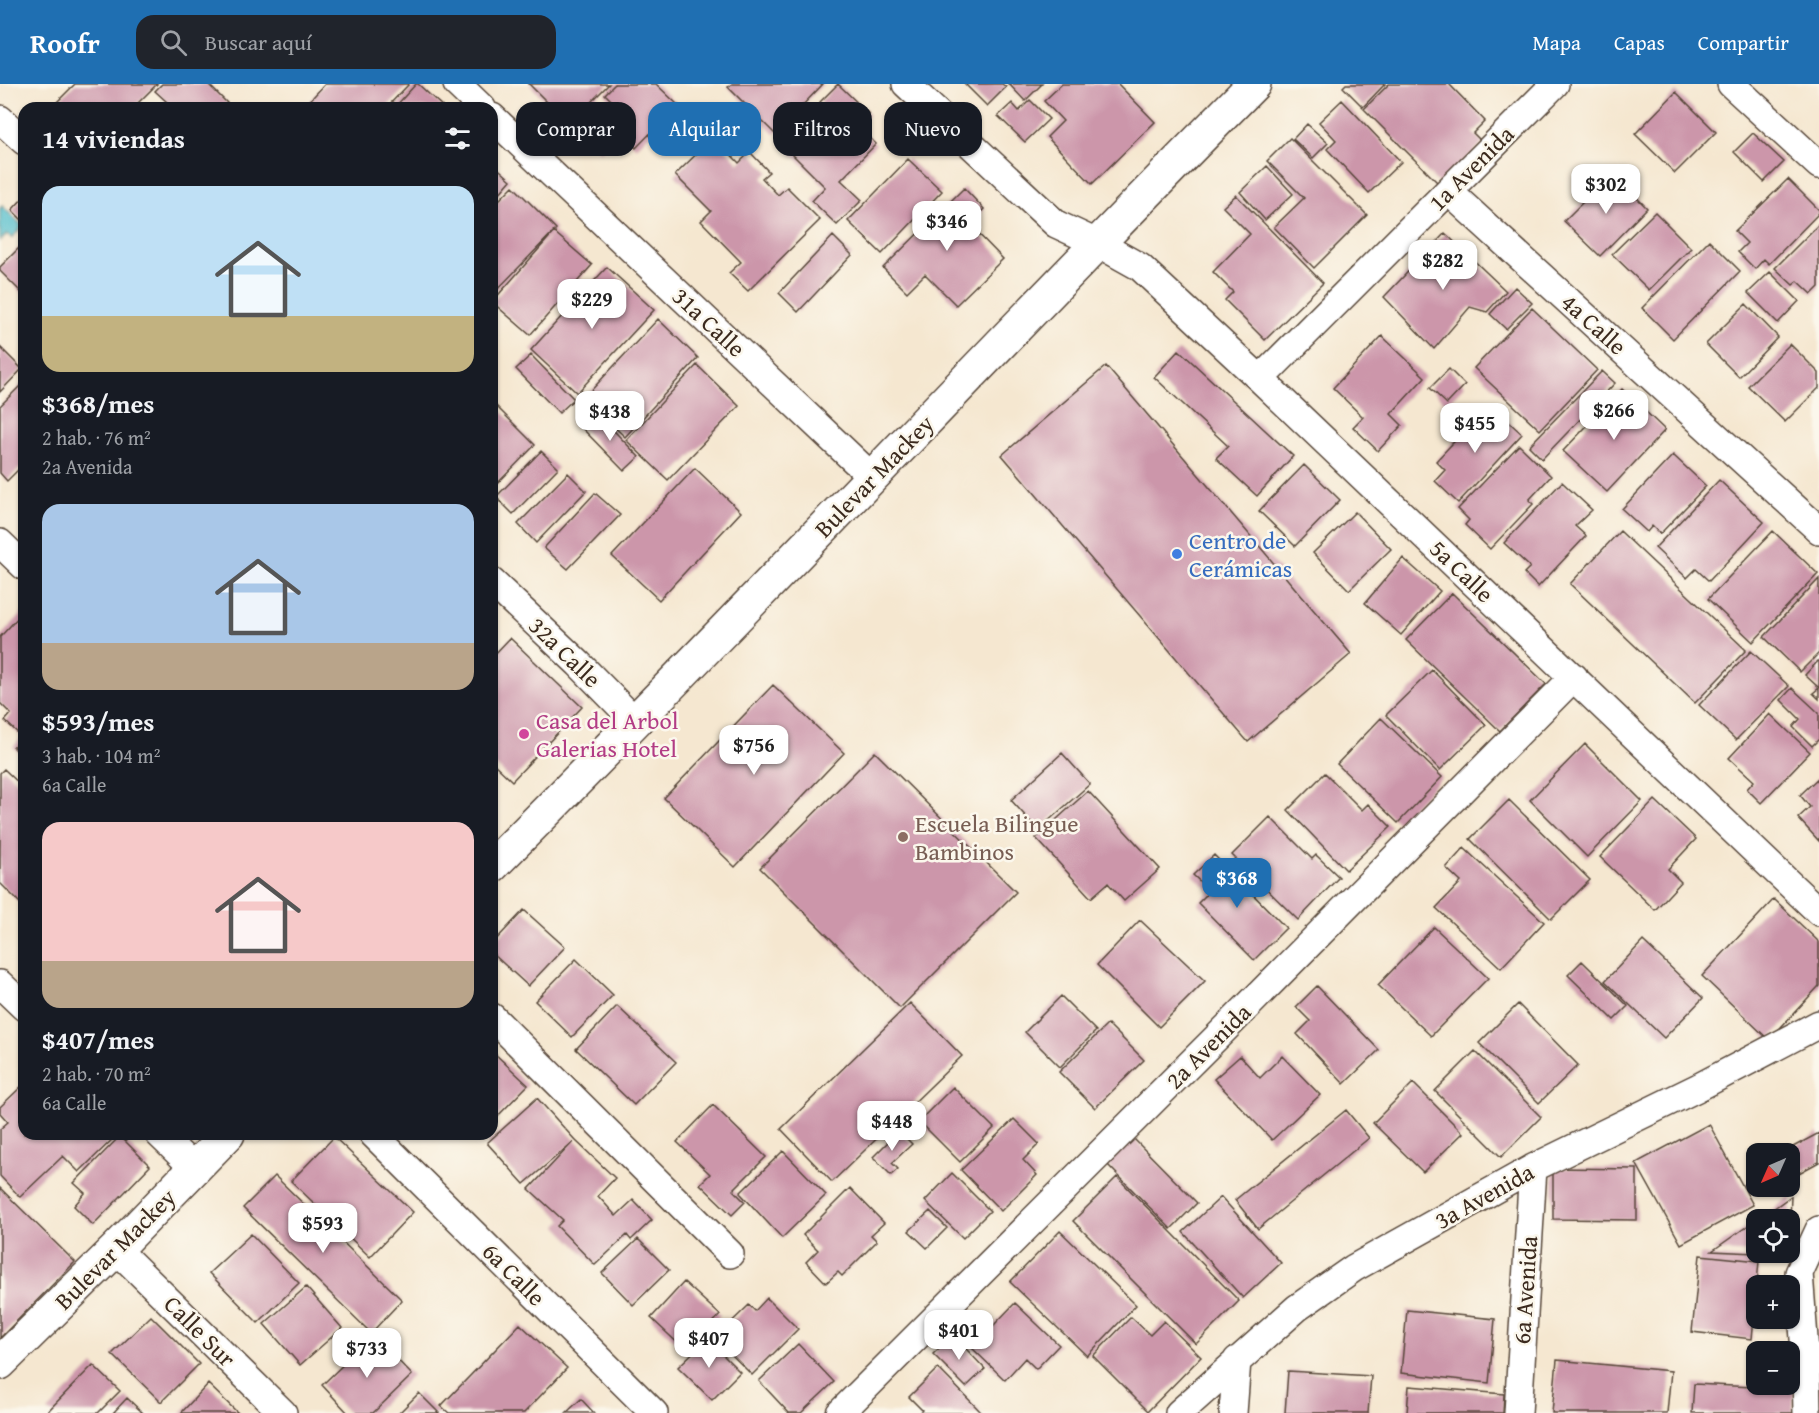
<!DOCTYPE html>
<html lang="es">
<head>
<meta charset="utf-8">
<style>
  :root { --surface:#171b24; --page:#20242c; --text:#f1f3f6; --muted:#9ea1a6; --accent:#1f6fb2 }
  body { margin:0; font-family:"Gentium Book Plus",serif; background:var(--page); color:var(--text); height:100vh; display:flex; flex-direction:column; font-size:22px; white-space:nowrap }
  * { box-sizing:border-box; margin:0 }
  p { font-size:20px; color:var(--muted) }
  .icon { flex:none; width:33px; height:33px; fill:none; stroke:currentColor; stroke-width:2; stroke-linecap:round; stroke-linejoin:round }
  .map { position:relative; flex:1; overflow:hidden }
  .details { position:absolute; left:18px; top:18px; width:480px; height:1038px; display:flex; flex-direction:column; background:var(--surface); border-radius:18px; box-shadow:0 2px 4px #0004 }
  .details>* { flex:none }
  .top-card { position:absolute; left:516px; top:18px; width:570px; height:54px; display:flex; gap:12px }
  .needle { width:39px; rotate:225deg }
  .controls { position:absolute; left:1746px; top:1059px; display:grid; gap:12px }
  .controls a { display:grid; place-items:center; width:54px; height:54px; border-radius:12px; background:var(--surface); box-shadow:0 2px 4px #0004; font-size:30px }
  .price { position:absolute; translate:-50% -51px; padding:0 14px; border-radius:12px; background:#fff; color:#222; font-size:20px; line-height:39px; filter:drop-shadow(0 2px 3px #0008) }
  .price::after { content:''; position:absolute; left:50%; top:36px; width:18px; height:14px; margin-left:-9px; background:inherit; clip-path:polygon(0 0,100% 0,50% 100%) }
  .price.selected { background:var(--accent); color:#fff }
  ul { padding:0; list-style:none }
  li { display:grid; align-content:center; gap:12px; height:318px; padding:0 24px }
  li span { display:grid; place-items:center; height:186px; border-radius:18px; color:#555 }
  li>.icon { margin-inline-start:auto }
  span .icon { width:108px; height:108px; fill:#fffc; stroke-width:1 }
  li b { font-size:26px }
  h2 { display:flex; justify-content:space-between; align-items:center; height:72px; padding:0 24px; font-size:26px }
  .chip { padding:0 21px; border-radius:18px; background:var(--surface); box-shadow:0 2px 4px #0004; font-size:21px; line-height:54px }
  .chip.selected { background:var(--accent); color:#fff }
  header { display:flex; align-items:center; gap:36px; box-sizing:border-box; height:84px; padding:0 30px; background:var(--accent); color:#fff }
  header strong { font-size:28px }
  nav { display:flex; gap:33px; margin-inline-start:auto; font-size:21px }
  .search { width:420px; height:54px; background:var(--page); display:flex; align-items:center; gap:15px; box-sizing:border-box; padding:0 21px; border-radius:18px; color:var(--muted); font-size:22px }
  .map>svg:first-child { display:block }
</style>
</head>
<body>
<header>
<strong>Roofr</strong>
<div class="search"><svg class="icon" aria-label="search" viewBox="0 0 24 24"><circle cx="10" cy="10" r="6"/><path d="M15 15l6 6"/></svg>Buscar aquí</div>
<nav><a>Mapa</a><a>Capas</a><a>Compartir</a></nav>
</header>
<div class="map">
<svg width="1819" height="1329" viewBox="0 0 1819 1329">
  <rect width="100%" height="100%" fill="#fbf7ec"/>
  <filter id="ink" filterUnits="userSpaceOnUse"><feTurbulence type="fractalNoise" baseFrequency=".0167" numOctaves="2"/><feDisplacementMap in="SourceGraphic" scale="12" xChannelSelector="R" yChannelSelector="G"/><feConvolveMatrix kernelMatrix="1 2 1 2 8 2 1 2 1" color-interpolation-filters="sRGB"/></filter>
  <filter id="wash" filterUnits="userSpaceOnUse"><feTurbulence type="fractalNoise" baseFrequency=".008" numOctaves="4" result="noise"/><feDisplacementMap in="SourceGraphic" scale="24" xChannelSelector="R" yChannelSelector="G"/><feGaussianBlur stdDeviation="1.35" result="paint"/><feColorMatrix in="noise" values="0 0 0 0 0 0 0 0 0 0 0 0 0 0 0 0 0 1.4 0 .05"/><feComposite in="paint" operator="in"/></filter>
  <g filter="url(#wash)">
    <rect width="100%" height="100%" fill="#f5e7d0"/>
    <path fill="#52becc" stroke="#467475" stroke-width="1.5" d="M2,122l21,20 -11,12 -5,-4 -7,7v-32z"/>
    <g id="blocks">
      <path fill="#cc96aa" d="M75,0h82l-24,24h-82z
        M162,0h46l24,24h-71l6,-6 -12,-11z
        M325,0h84l-23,24h-83z
        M416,0h2l26,24h-50z
        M529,0h80l-40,40z
        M615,0h41l22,21 -42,43 -14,-15 11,-11 -28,-28z
        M732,0h91l-48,50 -47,-47z
        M838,0l31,30 -11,12 18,18 -35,36 21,20 -25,25 -25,-24 13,-14 -34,-34 39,-40 -10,-11z
        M965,0h37l4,3 -19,19z
        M1009,0h33l-17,17z
        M1062,0h56l37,38 -63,62 -45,-47 16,-16 -19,-20z
        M1346,0h39l-22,23 -20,-20z
        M1389,0h60l36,37 -12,12 10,10 -43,42 -76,-76z
        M1676,8l40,40 -41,41 -40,-39z
        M1030,16l19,19 -24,23 -27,-26 14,-13 7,8z
        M1342,16l59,62 -32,31 -42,-44 9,-9 -17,-18z
        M604,24l19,19 -23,24 -19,-20z
        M1307,40l21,19 -15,15 -20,-19z
        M1753,49l31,29 -20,20 -30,-30z
        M714,53l25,26 11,-11 19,20 -7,6 16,17 9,-8 33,33 -72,71 -19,-18 12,-11 -40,-41 10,-10 -36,-36z
        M1290,54l77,77 -53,53 -40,-41 30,-29 -37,-37z
        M908,75l34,32 -60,63 -34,-33z
        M492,79l19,17 -19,22z
        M1267,82l26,28 -28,26 -25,-28z
        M1612,89l35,35 -47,48 -36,-35z
        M1788,95l31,31v3l-50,51 -5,-5 -9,10 -17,-17 9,-9 -12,-12z
        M513,102l43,43 -64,66v-88z
        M964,104l20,21 -15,15 34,35 -47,46 -31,-31 -18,18 -24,-24z
        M1236,111l87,88 -58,57 -40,-40 8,-8 -20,-20 37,-38 -27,-27z
        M24,113v25l-12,-12z
        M1655,128l36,36 -42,42 -37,-36z
        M1819,140v63l-7,7 -14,-13 -5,4 -18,-17z
        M554,148l38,33 -62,70 -38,-33z
        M1445,149l61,58 -19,21 -17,-5 -36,42 -50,-52z
        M833,152l19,19 -54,57 -19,-19z
        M1709,156l31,31 -67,68 -31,-31z
        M24,159v52l-24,-24v-4z
        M607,183l47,43 -77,83 -46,-43z
        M1770,188l29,29 -21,22 -30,-30z
        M1515,203l17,16 -26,26 -16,-15z
        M1746,220l32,33 -39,40 -33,-33z
        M1532,224l65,62 -57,60 -66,-62z
        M658,235l40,39 -73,79 -41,-39z
        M1382,252l43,41 -34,37 11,11 -24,26 -25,-24 10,-10 -30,-29z
        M1790,260l29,29v15l-34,34 -37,-36z
        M0,263l22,22 -22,23z
        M1179,266l114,106 -36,40 -41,-38 12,-12 -74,-69z
        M531,271l43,44 -15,14 -43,-44z
        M697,281l42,41 -71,74 -42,-40z
        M1106,282l245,288 -103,88 -246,-287z
        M1449,285l16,16 -18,19 -17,-16z
        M1602,287l13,12 -73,76 -13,-13z
        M24,298v82l-17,17 -7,-8v-67z
        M1622,305l43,41 -58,62 -44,-41z
        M494,320l41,41 -43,44v-84z
        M596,328l43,45 -15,14 -43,-44z
        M1482,328l10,9 7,-8 23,21 -64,69 -23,-22 10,-11 -9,-9z
        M1519,361l32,31 -22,24 4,4 -43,45 -25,-24 4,-5 -11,-11z
        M541,367l17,17 -45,46 -17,-17z
        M1673,371l33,31 -46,48 -8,-8 -5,6 -25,-23z
        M1304,381l36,35 -45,46 -36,-35z
        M695,384l46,44 -82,88 -47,-44z
        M568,389l18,18 -50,52 -18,-19z
        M1719,396l45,42 -55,59 -13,-12 -9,9 -32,-30z
        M1562,398l30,28 -17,16 11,10 -48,51 -14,-14 6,-6 -26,-24z
        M595,409l25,22 -52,54 -24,-21z
        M1355,428l36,37 -42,41 -36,-37z
        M1620,447l126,119 -51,53 -125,-119z
        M1773,447l45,43 -65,68 -45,-43z
        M1403,474l37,33 -39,44 -36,-32z
        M1819,495v74l-19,19 -36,-35z
        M1452,509l94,91 -46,47 -94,-91z
        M24,527v121l-3,4 -16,-15 6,-7 -11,-11v-66z
        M510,554l72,69 -70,74 -20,-19v-105z
        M1751,567l38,35 -53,54 -37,-35z
        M1819,576v39l-6,-6 6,-5 -14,-13z
        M1432,586l54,55 -46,45 -54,-55z
        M773,601l71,68 -109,114 -71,-69z
        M1792,604l27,25v26l-7,7 -19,-19 7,-8 -19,-19z
        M1770,630l40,38 -49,51 -14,-14 7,-8 -25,-23z
        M1381,634l61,59 -44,46 -61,-59z
        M24,651v22l-11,-10z
        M1585,660l57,57 -55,56 -57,-57z
        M875,668l141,140 -116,116 -140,-140z
        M1062,669l28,31 -52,46 -27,-30z
        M4,685l20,19v119l-24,-24v-110z
        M1325,689l37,37 6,-6 23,23 -45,43 -58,-60z
        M1819,693v64l-21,-23 12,-11 -10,-12z
        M1088,707l72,78 -36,32 -16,-18 -17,15 -55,-60z
        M1509,716l81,80 -39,39 -81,-80z
        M1655,716l41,39 -28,30 13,13 -26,28 -55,-53z
        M1270,733l42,42 4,-4 23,22 -41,43 -66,-65z
        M1464,764l80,74 -43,46 -65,-60 25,-26 -15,-14z
        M1214,771l72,73 -32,32 -56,-57 12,-12 -17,-16z
        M1774,815l45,43v44l-50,54 -67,-64z
        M524,826l41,37 -37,39 -36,-33v-9z
        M1140,836l65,61 -46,46 -62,-62z
        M1434,843l54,51 -57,58 -53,-51z
        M1643,857l60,57 -39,40 -59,-57z
        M576,875l37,36 -41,42 -37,-36z
        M1582,877l46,45 -14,14 -46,-45z
        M1317,902l62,64 -35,34 -47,-50 13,-13 -14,-14z
        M1061,912l35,35 -36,36 -35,-35z
        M910,919l52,53 -130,126 -51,-53z
        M1518,920l60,61 -39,38 -60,-60z
        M617,922l59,56 -42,43 -58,-56z
        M1108,940l36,36 -49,48 -36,-36z
        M492,967l36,34 -36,37z
        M1475,967l66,66 -40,40 -66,-66z
        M1240,972l20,22 22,-22 38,39 -48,45 -58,-61z
        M1413,999l50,50 -40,39 -50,-49z
        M24,1000v50h94l-39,38 -16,-16 -43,41 -20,-21v-47l8,-7 -8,-9v-6z
        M953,1003l41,41 -34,34 -41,-41z
        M537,1014l38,42 40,38 -17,18 18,20 17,-16 19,20 -21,20 -4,-5 -32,30 -38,-39 6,-6 -34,-31 44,-47 -49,42 -37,-41z
        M713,1021l53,52 -33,33 12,12 -13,13 -32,-31 10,-10 -33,-32z
        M1346,1026l23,28 -111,91 -23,-29z
        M1014,1035l25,25 -16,16 14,15 -36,36 -40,-41z
        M1709,1040l44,81 -72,39 -45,-81z
        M899,1047l13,13 -20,19 6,6 -7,6 -18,-18z
        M1819,1049v29l-29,16v-24h-10z
        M120,1052l30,30 -57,59 -19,-19 11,-13 -11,-10z
        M334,1053l79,75 -43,45 -79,-76z
        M1133,1054l64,65 -26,26 -64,-65z
        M783,1067l43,44 -44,43 -42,-45z
        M1553,1084l84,1v51l-84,-1z
        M952,1089l38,38 -27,27 -38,-37z
        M275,1092l127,124 -31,33 -128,-125z
        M1117,1093l122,124 -43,43 -123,-123z
        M0,1104l75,74 -75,76z
        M850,1104l34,35 -13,12 6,6 -35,35 -4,-4 -12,11 -20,-21 12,-12 -15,-15z
        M1791,1112l-1,24h-32z
        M1221,1113l60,66 -38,35 -60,-66z
        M930,1127l17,17 -20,20 -18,-17z
        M1756,1136v33l-44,-2z
        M1060,1147l76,74 -49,51 -77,-74z
        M251,1150l48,49 -41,40 -49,-50z
        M638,1155l31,31 -36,35 -31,-32z
        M1700,1171l59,6 -7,78 -60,-7z
        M684,1198l36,33 -34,36 -35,-33z
        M306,1203l36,41 -42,37 -36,-41z
        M767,1214l31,31 -46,46 -37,-37 34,-33 6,6z
        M1015,1219l44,42 -23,24 -11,-11 -20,22 -33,-32z
        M1407,1226l88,9 -6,64 -88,-10z
        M151,1232l48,48 -38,38 -49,-48z
        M1131,1233l19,18 14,-14 37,36 -53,54 -55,-55z
        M520,1240l47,44 -43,45h-75l-8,-7z
        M374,1251l38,40 -39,38h-25l-26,-28z
        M953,1251l32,34 -19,18 -33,-33z
        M707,1255l33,33 -28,28 -34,-33z
        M798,1260l36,38 -33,31h-12l-30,-32z
        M1557,1276l114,11 -4,42h-115z
        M93,1281l27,26 -22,22h-47l-3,-2z
        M938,1284l44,45h-63l3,-3 -13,-13z
        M1288,1287l83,5 -3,37h-83z
        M208,1300l30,29h-57z
        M1694,1300l100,5 -1,24h-101z
        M1409,1302l95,8 -1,19h-96z
        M419,1309l20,20h-40z
        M127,1314l16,15h-30z
        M581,1315l13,14h-28z"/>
    </g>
  </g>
  <g filter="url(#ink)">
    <use href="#blocks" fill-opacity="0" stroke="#574639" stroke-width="1.5"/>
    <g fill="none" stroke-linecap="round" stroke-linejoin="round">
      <defs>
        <path id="street" d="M457,0l25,24
          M906,0l150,140 41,19 43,24 120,112 559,533
          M1731,0l88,81
          M492,33l381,361
          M0,35l24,22
          M1448,107l371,339
          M1260,295l295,-295
          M0,459l24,23
          M492,498l87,82 57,58
          M0,900l24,23
          M492,933l238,237
          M159,1050l36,35
          M373,1050l281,279
          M116,1165l167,164
          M840,1329l387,-386 347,-350
          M1179,1329l118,-105 57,-40 179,-100 164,-80 122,-64
          M1233,1329l4,-53
          M1518,1329l15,-245
          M1807,1329l-1,-48 -7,-92 20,-43"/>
        <path id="secondary" d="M492,782c258,-257 506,-524 762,-782
          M0,1279l116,-114 112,-115"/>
      </defs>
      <use href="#street" stroke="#574639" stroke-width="30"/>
      <use href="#secondary" stroke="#574639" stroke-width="36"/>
      <use href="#street" stroke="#fff" stroke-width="27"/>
      <use href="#secondary" stroke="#fff" stroke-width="33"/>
    </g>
  </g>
  <circle fill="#3f7fe0" stroke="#fbf7ec" stroke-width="2" cx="1177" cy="470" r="6"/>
  <circle fill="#d1479c" stroke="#fbf7ec" stroke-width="2" cx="524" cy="650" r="6"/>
  <circle fill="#8d6e63" stroke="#fbf7ec" stroke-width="2" cx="903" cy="753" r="6"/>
  <g text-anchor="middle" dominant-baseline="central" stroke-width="5" stroke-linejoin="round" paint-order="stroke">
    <g font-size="24" fill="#3b2a1e" stroke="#fbf7ec">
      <text transform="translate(1471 84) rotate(-45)">1a Avenida</text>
      <text transform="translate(709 238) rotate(43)">31a Calle</text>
      <text transform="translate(1594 240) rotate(42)">4a Calle</text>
      <text transform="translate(874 392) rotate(-46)">Bulevar Mackey</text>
      <text transform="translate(1462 487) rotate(44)">5a Calle</text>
      <text transform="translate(565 568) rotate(44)">32a Calle</text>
      <text transform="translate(1208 962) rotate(-45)">2a Avenida</text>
      <text transform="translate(1484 1112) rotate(-29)">3a Avenida</text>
      <text transform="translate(115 1165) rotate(-45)">Bulevar Mackey</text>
      <text transform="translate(514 1190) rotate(45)">6a Calle</text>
      <text transform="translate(1525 1206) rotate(-86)">6a Avenida</text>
      <text transform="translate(200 1247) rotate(45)">Calle Sur</text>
    </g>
    <g font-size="24" fill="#366cbe" stroke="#fbf7ec" text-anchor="start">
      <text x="1189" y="456">Centro de<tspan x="1189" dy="28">Cerámicas</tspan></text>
    </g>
    <g font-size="24" fill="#b23c85" stroke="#fbf7ec" text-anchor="start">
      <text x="536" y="636">Casa del Arbol<tspan x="536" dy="28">Galerias Hotel</tspan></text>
    </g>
    <g font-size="24" fill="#785e54" stroke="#fbf7ec" text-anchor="start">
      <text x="915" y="739">Escuela Bilingue<tspan x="915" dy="28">Bambinos</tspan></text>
    </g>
  </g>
</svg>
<div class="controls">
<a><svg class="needle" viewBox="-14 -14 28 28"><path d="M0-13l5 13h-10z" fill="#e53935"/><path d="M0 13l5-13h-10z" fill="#9ea1a6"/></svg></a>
<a><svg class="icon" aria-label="locate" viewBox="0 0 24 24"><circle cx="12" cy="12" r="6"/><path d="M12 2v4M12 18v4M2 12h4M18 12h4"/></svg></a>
<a>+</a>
<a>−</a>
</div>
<b class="price" style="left:1606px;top:131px">$302</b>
<b class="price" style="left:947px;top:168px">$346</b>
<b class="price" style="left:1443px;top:207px">$282</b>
<b class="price" style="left:592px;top:246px">$229</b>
<b class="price" style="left:1614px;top:357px">$266</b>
<b class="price" style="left:610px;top:358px">$438</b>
<b class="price" style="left:1475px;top:370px">$455</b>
<b class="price" style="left:754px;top:692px">$756</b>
<b class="price selected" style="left:1237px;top:825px">$368</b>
<b class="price" style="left:892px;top:1068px">$448</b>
<b class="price" style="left:323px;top:1170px">$593</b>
<b class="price" style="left:959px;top:1277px">$401</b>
<b class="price" style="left:709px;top:1285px">$407</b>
<b class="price" style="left:367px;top:1295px">$733</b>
<div class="top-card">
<a class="chip">Comprar</a>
<a class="chip selected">Alquilar</a>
<a class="chip">Filtros</a>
<a class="chip">Nuevo</a>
</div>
<section class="details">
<h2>14 viviendas<svg class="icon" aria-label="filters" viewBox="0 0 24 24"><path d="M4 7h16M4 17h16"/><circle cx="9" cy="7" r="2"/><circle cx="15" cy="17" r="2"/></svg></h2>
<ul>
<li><span style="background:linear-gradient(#bfe0f5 70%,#c2b280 0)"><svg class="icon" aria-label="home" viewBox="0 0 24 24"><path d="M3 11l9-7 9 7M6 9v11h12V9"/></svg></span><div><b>$368/mes</b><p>2 hab. · 76 m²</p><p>2a Avenida</p></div></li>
<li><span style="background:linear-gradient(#a9c7e8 75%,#b9a48a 0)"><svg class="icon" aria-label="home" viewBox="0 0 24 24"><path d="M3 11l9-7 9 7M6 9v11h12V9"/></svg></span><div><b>$593/mes</b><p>3 hab. · 104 m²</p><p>6a Calle</p></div></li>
<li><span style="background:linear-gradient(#f6c9c9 75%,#b9a48a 0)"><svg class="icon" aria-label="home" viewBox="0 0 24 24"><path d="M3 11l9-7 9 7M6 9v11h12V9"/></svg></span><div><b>$407/mes</b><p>2 hab. · 70 m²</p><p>6a Calle</p></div></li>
</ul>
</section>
</div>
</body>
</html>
